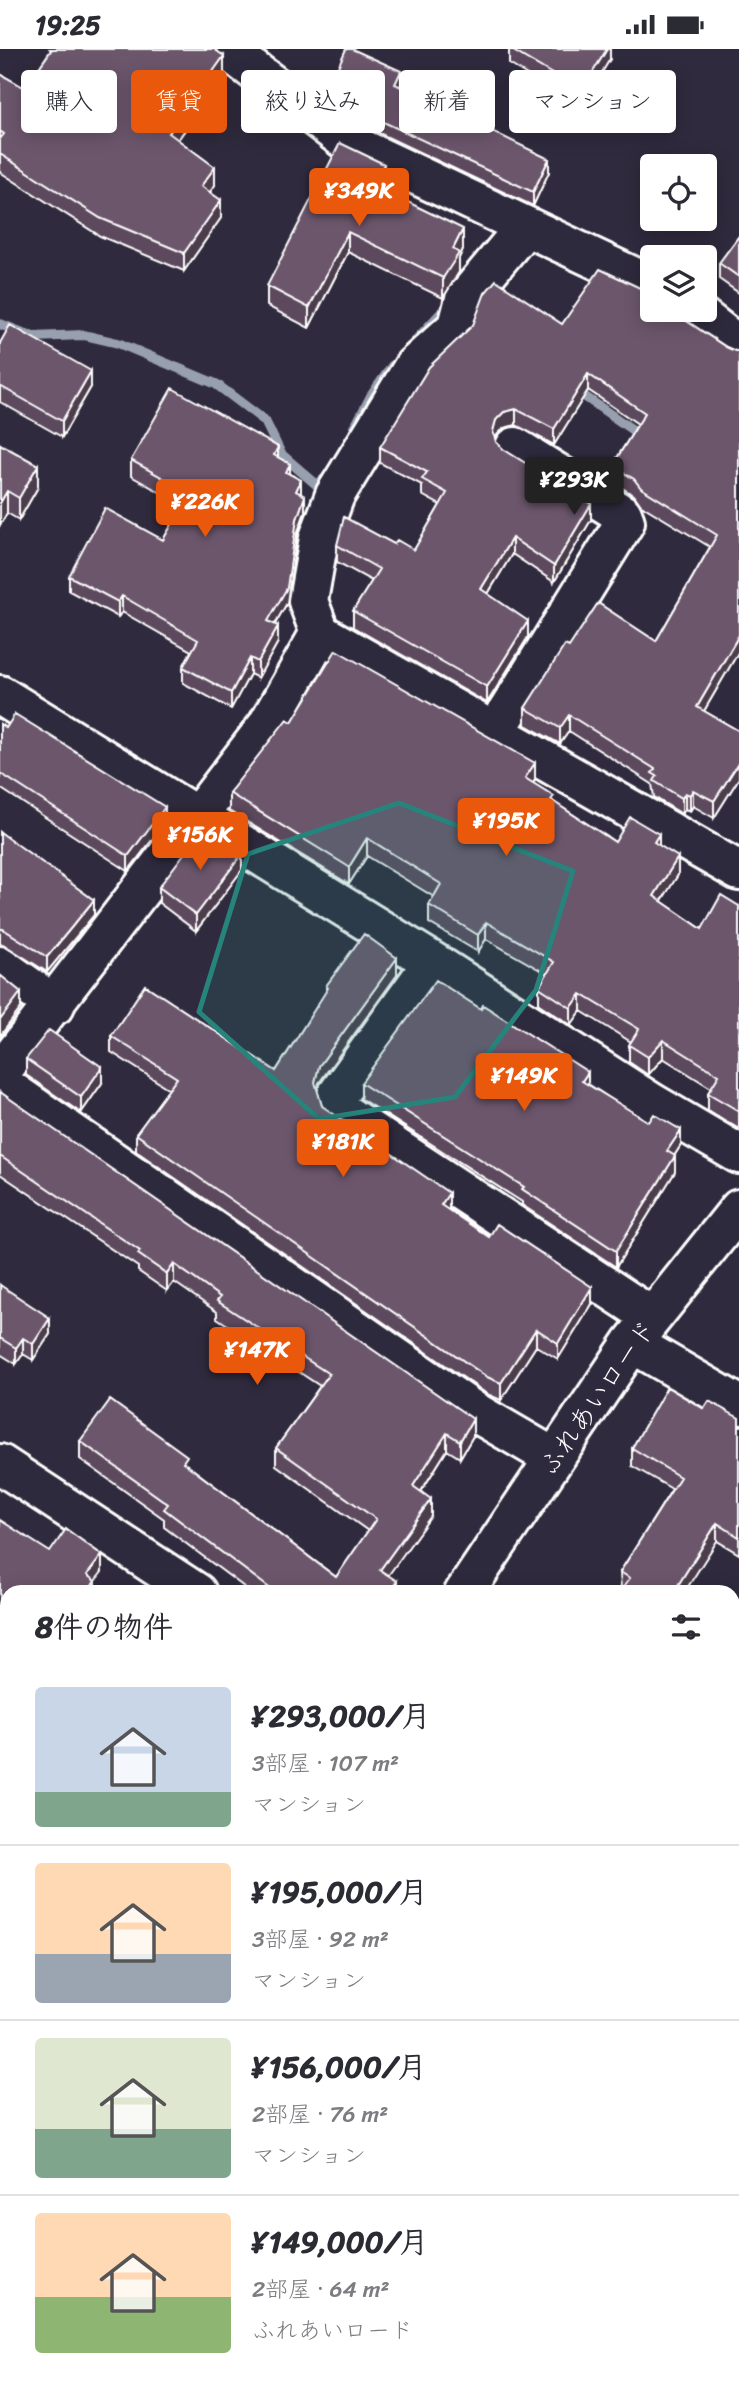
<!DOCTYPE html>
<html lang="ja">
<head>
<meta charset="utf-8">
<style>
  :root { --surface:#fff; --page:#f7f7f7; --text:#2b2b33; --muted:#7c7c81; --line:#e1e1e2; --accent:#ea580c }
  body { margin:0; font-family:Sriracha,"Klee One",sans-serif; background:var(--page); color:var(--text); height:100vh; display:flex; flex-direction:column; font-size:26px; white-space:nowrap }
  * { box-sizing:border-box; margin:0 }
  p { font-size:23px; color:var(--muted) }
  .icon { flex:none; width:38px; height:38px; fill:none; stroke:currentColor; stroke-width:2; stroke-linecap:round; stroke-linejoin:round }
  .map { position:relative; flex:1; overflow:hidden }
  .drawer { position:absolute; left:0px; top:1536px; width:740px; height:800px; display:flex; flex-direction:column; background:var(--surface); border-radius:21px 21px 0 0; box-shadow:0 4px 18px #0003 }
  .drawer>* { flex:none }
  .hud { position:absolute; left:21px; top:21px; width:698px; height:63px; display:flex; gap:14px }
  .controls { position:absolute; left:640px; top:105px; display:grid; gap:14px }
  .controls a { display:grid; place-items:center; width:77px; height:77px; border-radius:7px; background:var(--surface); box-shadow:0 4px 18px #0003; font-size:35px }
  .price { position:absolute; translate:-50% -60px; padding:0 16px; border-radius:7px; background:var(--accent); color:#fff; font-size:23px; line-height:46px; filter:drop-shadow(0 2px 4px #0008) }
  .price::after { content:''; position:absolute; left:50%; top:42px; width:21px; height:16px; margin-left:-10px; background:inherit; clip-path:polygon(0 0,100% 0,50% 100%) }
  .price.current { background:#222; color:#fff }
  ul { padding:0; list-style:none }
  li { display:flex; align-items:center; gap:21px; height:175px; padding:0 35px }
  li+li { border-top:2px solid var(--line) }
  li span { display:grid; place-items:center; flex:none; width:196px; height:140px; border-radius:7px; color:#555 }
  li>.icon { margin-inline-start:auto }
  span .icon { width:84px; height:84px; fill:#fffc; stroke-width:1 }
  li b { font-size:30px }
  h2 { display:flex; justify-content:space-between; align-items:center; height:84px; padding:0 35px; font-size:30px }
  .chip { padding:0 24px; border-radius:7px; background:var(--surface); box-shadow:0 4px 18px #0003; font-size:24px; line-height:63px }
  .chip.current { background:var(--accent); color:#fff }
  .status { display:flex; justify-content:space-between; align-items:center; height:49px; padding:0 35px; background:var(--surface); direction:ltr }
  .status svg { height:19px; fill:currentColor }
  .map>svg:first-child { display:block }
</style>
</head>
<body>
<div class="status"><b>19:25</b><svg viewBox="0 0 49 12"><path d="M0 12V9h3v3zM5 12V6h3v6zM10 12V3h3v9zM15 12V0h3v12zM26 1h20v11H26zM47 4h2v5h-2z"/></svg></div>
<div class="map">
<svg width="739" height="2335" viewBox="0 0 739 2335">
  <defs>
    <pattern id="water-waves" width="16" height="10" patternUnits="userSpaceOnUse" patternTransform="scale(1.75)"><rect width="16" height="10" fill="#53607c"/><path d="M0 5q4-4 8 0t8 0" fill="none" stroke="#6d7890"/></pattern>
  </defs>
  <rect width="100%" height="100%" fill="#2f2a3d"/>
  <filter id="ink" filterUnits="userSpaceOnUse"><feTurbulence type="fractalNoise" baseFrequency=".0143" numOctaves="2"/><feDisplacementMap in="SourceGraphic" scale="14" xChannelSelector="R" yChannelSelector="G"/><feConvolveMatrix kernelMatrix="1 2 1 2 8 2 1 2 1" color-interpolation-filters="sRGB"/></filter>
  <g filter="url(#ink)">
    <path fill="#576a64" stroke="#abb4b2" stroke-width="2" d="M733,1806h6v222l-6,-1z
      M7,1834v239l-7,2v-238z
      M733,2094l6,2v208l-6,-1z
      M13,2329h223l-14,6h-212z"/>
    <path fill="url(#water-waves)" stroke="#98a0b0" stroke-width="2" d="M733,2032l6,2v54l-6,-2z
      M7,2077v55l-7,1v-54z"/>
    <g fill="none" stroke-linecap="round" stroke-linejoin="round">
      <path stroke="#98a0b0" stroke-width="10" d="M0,275l33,13 51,-2 34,8 98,41 49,37 16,33 36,31 15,-13
        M417,290l27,-29 10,-2
        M574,340l70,49
        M355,378l16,-31 21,-30"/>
      <defs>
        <path id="minor" d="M226,0l123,94 304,143
          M693,261l46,36
          M320,584l419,238
          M0,646l433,267 219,141 87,51
          M495,683l130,-210 -3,-8 -107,-67
          M433,913l-96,133 3,16 312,206
          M0,917l55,39
          M0,1024l267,-347 53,-93 -12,-32 11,-63 16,-43 79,-129 44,-40 7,-27 60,-72
          M0,1034l475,329 79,46
          M632,1294l107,62
          M0,1415l197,129
          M464,1544l168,-250 107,-134
          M733,1789l6,1
          M0,1818l7,-3
          M0,2231l7,-11
          M733,2322l6,1
          M324,2329l8,6
          M283,2335l15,-6"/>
      </defs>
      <use href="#minor" stroke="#fff" stroke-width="44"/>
      <use href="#minor" stroke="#2f2a3d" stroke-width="38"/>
    </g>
    <path fill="#5d4a5d" stroke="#fff" stroke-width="2" d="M50,0h164l10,26 -46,65 37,45 -5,7 11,26 -37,53 -84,-35 -100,-64v-98l25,14 26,-38z
      M509,0h101v10l-29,48 -72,-43z
      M401,35l-1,2 149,86 -16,34 -173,-82v-4l-31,-20v-13z
      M384,134l-3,6 82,60 -4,9v14l-16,26 -95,-46 -39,76 -42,-22v-20z
      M739,187v57l-20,-14v-16z
      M681,268l45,30 9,4h4v300l-35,60 35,20v47l-25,40 -21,-12 -3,5 -5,-2 -3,5 -28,-17 -2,-13 -83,-53 -9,13 -35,-19v-17l44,-61 87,-6 54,-94 -69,-42 -7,-10 -22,-13v-16l26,-42 -50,-34 -34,55 -38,-20 -12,3 -8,8v6l7,7 88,71 -37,62 -42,-28 -24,40 40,43 -41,66 -134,-76v-16l19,-30 -35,-19v-17l57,-1 20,6 26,-45 -18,-10v-10l-42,-22v-16l182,-123z
      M0,294l91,44 -29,50 -62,-35z
      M0,395l38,43 -19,33 -12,-7z
      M278,408l12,18 11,19 4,18 -8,22 -10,69 -12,21 3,18 -20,36 -8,-4 -19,35 -48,-26v-16l8,-16 -69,-39 -4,5 -49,-26v-15l94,-36 20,-35 -52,-29v-16z
      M292,673l243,58 -2,3 21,19 61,40 44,4 19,29 -17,26 41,28 37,-23v223l-31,-19v-17l3,-5 -48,-30 -15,17 -19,-13v-17l2,-3 -50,-31 -10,14 -32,-21v-17l8,-13 -61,-35 -8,13 -49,-29v-18l5,-8 -67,-41 -18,28 -120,-73v-18z
      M0,675l165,99 -37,48 -128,-83z
      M0,783l94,83 -47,57 -44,-28 -3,1z
      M242,821l-46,61 -37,-28v-16z
      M397,926l-78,108 -2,7 5,16 127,103v1l143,94 -34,55 -22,-13 -35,54 -14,-6 -351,-243v-17l33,-45 -58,-37v-16l165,35 50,-79v-6z
      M26,1010l76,24 -21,30 -55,-38z
      M361,1034l227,1 93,61 -7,11 1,16 -59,95 -94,-62v-3l-161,-103z
      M0,1043l473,344 -13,22 -13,-8 -26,42 10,24 -43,59 9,18h-145l-88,-66v-8l-84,-60v-18l107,24 149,112 32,-46 -92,-66v-17l44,-62 -103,-68v-6l-43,-30 -7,9 -29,-20v-4l-138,-93z
      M0,1236l50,49 -17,26 -10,-6 -7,10 -16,-10z
      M704,1360l35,9v136l-22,-13 -96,49 -1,-18 52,-83 -40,-23v-18z"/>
    <path fill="#4c3c4c" stroke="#fff" stroke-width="2" d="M607,0h3v10l-29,48v-16z
      M224,7v19l-55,77v-19z
      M401,22v13l-6,13v-13z
      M549,110v13l-16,34v-14z
      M384,115v19l-11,21v-19z
      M215,118v18l-14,19v-18z
      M221,151v18l-37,53v-18z
      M463,180v20l-4,9v14l-16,26v-20l10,-29z
      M348,183v20l-39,76v-20z
      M91,322v16l-29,50v-16z
      M588,325v16l-34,55v-16z
      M516,360v16l-12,3 -8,8 -3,11v-16l3,-11 8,-8z
      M278,398v15l-4,-7z
      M290,415v15l-4,-7z
      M38,416v22l-19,33v-22z
      M301,431v15l-5,-4z
      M7,442v22l-7,12v-22z
      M305,447v16l-8,22 -10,69 -19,33v-15l29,-102z
      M591,455v16l-37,62v-16z
      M512,489v16l-31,51v-16z
      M122,547v16l-4,5v-15z
      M528,572v16l-41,66v-16z
      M278,577v16l-20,36v-16z
      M739,586v16l-42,72v-16z
      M250,609v16l-19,35v-16z
      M569,666v16l-9,13v-16z
      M739,713v16l-25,40v-17z
      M535,714v17l-10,16v-18z
      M693,741v16l-3,5v-16z
      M685,744v16l-3,5v-16z
      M165,758v16l-37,48v-15z
      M659,785v17l-5,-9z
      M367,789v18l-18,28v-17z
      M242,805v16l-46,61v-16z
      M678,808v18l-24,38v-17z
      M94,851v15l-47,57v-15z
      M486,873v17l-8,13v-17z
      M397,909v17l-78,108 -4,16v-17l4,-16z
      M21,943v16l-21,28v-16z
      M581,945v17l-10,14v-17z
      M663,991v18l-15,17v-18z
      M102,1018v16l-21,30v-16z
      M588,1023v16l-6,-7z
      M681,1081v15l-14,22v-16z
      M675,1107v16l-59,95v-16z
      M449,1144v16l-8,13v-17z
      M174,1215v18l-7,9v-17z
      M592,1238v17l-34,55v-16z
      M50,1269v16l-17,26v-16z
      M536,1280v17l-35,54v-17z
      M23,1289v16l-7,10v-16z
      M473,1370v17l-13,22v-17z
      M447,1384v17l-34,54v-18z
      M431,1450v17l-51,71v-17z
      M717,1474v18l-33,52h-11z
      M102,1506v17l-7,9v12h-8v-18z
      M397,1532v12h-8z
      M739,1633v17l-6,8v-17z
      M7,1710v17l-7,10v-17z"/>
    <path fill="#6c566c" stroke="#fff" stroke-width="2" d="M52,0h162l10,7 -55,77 46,34 -14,19 20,14 -37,53 -84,-35 -100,-64v-15l4,-5 -4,-3v-57l25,14z
      M346,0h6l49,22 -6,13 154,75 -16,33 -173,-81 2,-3 -33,-21z
      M510,0h97l-26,42z
      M340,94l44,21 -11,21 90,44 -10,20 6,4 -16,25 -95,-46 -39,76 -42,-22z
      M739,187v41l-20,-14z
      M600,220l40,19 13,8v14h22l6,3 -2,3 47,31 9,4h4v284l-42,72 42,24v31l-25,39 -21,-11 -3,5 -5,-2 -3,5 -28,-17 3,-5 -5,-3 3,-4 -86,-54 -9,13 -35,-20 40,-63 4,2 29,-44 58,38 61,-106 -76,-47 -7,-9 -22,-13 33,-53 -57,-39 -34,55 -38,-20 -12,3 -8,8 -3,11 3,11 7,7 88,55 -37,62 -42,-28 -31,51 47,32 -41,66 -134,-76 26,-42 -42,-24 7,-28 50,27 3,-4 17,10 33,-57 -25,-14 5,-7 -47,-25 49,-80 44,-42 12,-32 11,-13 66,44z
      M10,276l81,46 -29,50 -62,-35v-43z
      M172,339l106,59 -4,8 16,9 -4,8 15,8 -5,11 9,5 -8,23 -10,69 -19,33 10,5 -20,36 -8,-4 -19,35 -48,-26 15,-27 -76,-44 -4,6 -49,-26 36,-68 58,32 27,-47 -59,-33z
      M0,395l38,21 -19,33 -12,-7 -7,12z
      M336,601l199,113 -10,15 29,18 -3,4 64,42 15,-25 29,17 -5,8 24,15 -24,39 48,33 19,-34 18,11v205l-31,-18 11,-18 -56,-35 -15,17 -19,-12 10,-16 -58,-35 -10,14 -32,-21 15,-25 -68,-40 -8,13 -49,-30 12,-21 -74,-46 -18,29 -120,-74 58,-74 5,3z
      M15,665l150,93 -37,49 -128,-83v-49l6,4z
      M202,781l40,24 -46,61 -37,-28z
      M0,783l94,68 -47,57 -44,-28h-3z
      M364,885l33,24 -78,108 -4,16 7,24 127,87 -8,12 48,32 8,-13 95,63 -34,56 -22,-14 -35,54 -14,-6 -351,-243 41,-56 -66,-42 34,-51 131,86 52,-83 -2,-2z
      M0,926l21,17 -21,28z
      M436,931l45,29 2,-4 105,67 -6,9 67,41 5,-8 27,16 -14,21 8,5 -59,95 -94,-62 2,-2 -163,-104z
      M49,981l53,37 -21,30 -55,-38z
      M0,1043l473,327 -13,22 -13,-8 -34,53 18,13 -51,71 17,11 -8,12h-113l-112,-84 4,-5 -88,-63 30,-41 77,56 -4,6 153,115 40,-58 -100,-71 53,-74 -112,-73 3,-4 -46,-33 -7,10 -29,-20 2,-3 -140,-95z
      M0,1236l50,33 -17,26 -10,-6 -7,10 -16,-10z
      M667,1338l37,22 5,-8 30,17v119l-22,-14 -44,70h-54l11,-15 -10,-6 60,-95 -48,-29z
      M0,1471l50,32 16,-23 36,26 -15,20 8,6 -8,12h-80v166l-7,10z
      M733,1589l6,4v40l-6,8z
      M423,2329h72l9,6h-81z
      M556,2329h53l65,6h-118z"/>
  </g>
  <path fill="#27847c" fill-opacity="0.2" stroke="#27847c" stroke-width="5" stroke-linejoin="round" d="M399,754l174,68 -37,119 -81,107 -136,22 -120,-107 49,-158z"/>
  <g text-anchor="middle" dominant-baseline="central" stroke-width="6" stroke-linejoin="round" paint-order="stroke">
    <g font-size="26" fill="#fff" stroke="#2f2a3d">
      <text transform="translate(597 1348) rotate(-55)">ふれあいロード</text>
    </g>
  </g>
</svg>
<div class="controls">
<a><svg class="icon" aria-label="locate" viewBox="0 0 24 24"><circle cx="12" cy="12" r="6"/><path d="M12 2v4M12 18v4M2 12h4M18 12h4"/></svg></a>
<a><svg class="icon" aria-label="layers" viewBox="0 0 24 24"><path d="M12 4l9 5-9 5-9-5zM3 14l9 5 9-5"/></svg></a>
</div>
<b class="price" style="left:359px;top:179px">¥349K</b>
<b class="price current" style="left:574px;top:468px">¥293K</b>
<b class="price" style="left:205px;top:490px">¥226K</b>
<b class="price" style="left:506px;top:809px">¥195K</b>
<b class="price" style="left:200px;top:823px">¥156K</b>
<b class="price" style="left:524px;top:1064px">¥149K</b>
<b class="price" style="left:343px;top:1130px">¥181K</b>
<b class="price" style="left:257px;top:1338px">¥147K</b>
<div class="hud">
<a class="chip">購入</a>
<a class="chip current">賃貸</a>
<a class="chip">絞り込み</a>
<a class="chip">新着</a>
<a class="chip">マンション</a>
</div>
<section class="drawer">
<h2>8件の物件<svg class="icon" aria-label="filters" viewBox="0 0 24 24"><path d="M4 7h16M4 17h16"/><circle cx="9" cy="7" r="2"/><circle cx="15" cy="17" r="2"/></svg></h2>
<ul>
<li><span style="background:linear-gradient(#c9d6e8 75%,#7fa58c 0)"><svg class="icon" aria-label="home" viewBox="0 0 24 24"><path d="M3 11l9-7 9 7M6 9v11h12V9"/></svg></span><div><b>¥293,000/月</b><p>3部屋 · 107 m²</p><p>マンション</p></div></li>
<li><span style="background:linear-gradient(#ffd9b3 65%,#9aa5b1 0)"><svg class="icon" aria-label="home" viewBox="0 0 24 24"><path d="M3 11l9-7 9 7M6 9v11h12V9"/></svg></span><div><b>¥195,000/月</b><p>3部屋 · 92 m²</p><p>マンション</p></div></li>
<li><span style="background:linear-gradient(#dfe7d0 65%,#7fa58c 0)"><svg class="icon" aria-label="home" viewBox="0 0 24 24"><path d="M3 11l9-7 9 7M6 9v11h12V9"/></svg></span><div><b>¥156,000/月</b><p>2部屋 · 76 m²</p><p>マンション</p></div></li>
<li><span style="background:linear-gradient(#ffd9b3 60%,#8fb573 0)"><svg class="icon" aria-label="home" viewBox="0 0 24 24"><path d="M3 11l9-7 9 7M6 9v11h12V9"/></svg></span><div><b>¥149,000/月</b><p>2部屋 · 64 m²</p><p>ふれあいロード</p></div></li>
</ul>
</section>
</div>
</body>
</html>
